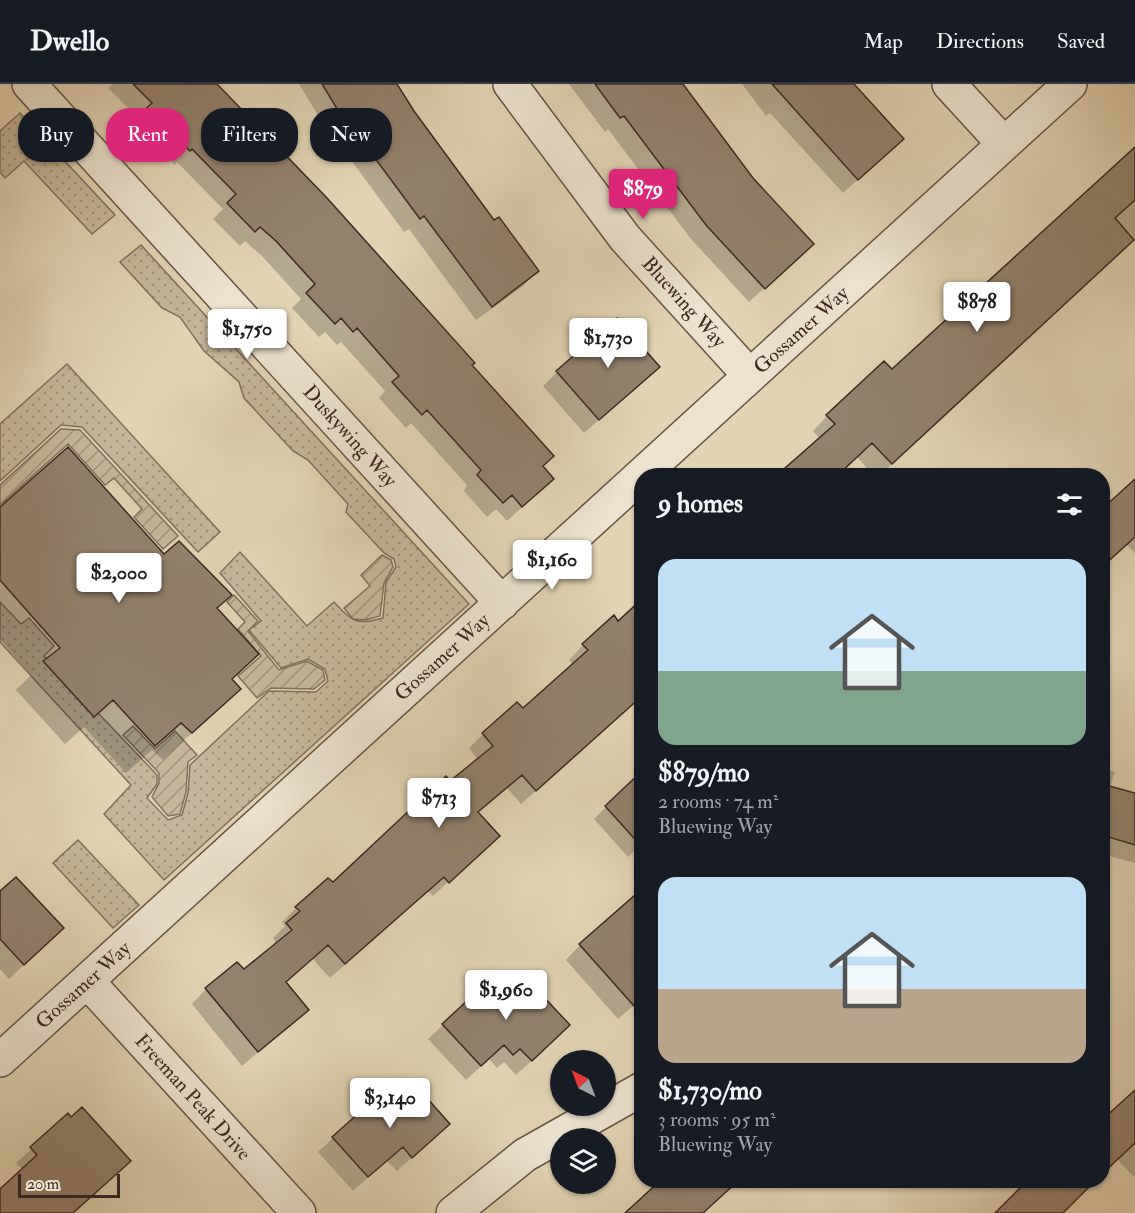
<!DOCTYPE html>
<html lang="en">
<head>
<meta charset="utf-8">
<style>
  :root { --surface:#171b24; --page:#20242c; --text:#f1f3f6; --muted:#9ea1a6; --line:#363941; --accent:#db2777 }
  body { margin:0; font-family:"IM FELL Double Pica",serif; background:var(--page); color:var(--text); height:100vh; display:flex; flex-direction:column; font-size:22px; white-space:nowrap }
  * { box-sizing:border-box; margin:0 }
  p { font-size:20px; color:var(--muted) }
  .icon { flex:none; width:33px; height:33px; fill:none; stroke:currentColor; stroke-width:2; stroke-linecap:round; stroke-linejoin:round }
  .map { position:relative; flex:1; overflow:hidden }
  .side { position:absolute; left:634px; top:384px; width:476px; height:720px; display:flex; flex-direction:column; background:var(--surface); border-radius:24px; box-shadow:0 2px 4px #0004 }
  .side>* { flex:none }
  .hud { position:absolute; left:18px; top:24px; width:526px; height:54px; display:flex; gap:12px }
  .needle { width:39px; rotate:318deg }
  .controls { position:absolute; left:550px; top:966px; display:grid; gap:12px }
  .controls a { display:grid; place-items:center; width:66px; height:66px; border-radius:50%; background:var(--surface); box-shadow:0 2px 4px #0004; font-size:30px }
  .scale { position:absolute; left:18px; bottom:15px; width:102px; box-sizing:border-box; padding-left:6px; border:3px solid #3d2920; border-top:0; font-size:16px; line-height:21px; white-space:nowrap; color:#3d2920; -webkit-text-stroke:4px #ece2cd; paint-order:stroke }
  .price { position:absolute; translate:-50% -51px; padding:0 14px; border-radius:6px; background:#fff; color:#222; font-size:20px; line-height:39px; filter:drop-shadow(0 2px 3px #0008) }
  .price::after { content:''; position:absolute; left:50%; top:36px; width:18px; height:14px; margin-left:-9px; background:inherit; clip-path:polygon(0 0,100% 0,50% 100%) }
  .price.current { background:var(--accent); color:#fff }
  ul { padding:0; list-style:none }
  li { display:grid; align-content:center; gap:12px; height:318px; padding:0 24px }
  li span { display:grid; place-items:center; height:186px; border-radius:18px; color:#555 }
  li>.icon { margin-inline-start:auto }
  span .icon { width:108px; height:108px; fill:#fffc; stroke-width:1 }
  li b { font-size:26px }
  h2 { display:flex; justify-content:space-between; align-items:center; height:72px; padding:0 24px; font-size:26px }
  .tag { padding:0 21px; border-radius:24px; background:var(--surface); box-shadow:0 2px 4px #0004; font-size:21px; line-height:54px }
  .tag.current { background:var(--accent); color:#fff }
  header { display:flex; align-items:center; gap:36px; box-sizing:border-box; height:84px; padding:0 30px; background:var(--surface); border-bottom:2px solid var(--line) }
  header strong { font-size:28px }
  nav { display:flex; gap:33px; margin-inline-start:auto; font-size:21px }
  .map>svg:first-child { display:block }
</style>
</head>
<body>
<header>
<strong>Dwello</strong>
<nav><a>Map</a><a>Directions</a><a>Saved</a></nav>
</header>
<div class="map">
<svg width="1135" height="1129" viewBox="0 0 1135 1129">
  <defs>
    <pattern id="grass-dots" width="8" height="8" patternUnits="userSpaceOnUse" patternTransform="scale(1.5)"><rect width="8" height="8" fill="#c6b699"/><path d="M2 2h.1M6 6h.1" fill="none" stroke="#a2947c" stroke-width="1.8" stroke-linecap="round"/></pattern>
    <pattern id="garden-furrows" width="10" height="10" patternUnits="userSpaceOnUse" patternTransform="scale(1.5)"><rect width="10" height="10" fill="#c6b699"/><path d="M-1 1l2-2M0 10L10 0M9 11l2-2" fill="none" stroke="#a2947c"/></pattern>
  </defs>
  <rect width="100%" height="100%" fill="#e2d3b2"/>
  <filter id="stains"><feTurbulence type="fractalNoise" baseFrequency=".00333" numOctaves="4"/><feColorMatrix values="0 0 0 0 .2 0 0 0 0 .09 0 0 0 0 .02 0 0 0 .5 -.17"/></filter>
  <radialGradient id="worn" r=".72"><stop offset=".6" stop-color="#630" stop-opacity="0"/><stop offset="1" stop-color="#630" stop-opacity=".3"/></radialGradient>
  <path fill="url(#grass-dots)" stroke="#82705c" stroke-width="1.5" d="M20,29l95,102 -23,19 -68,-73 -19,17 -5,-6v-41z
    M141,161l328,359 -305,276 -60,-66 27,-29 -131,-143v-40l21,22 8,-6 25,28 -10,10 113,119v9l-10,14 21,22 14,-5 6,-22 2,-28 79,-74 47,1 12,-11 -3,-12 -17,-10 -27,9 -32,-38 12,-9 -41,-48 20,-21 67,74 27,-24c18,19 22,24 49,16l3,-36 10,-15 -2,-8 -10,-6 -38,-41 2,-8 -40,-44 -15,-9 -49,-53 -5,-16 -35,-31 -24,-34 -18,-9 -42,-46z
    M67,280l153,168 -22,20 -116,-125 -21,-2 -61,56v-57z
    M78,756l61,65 -26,23 -60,-65z"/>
  <path fill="url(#garden-furrows)" stroke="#82705c" stroke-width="1.5" d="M61,345l19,1 98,106 -15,13 -29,-32 8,-8 -28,-31 -9,7 -37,-41 -68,61v-20z
    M382,471l9,5 2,7 -9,16 -4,33 -15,4 -12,-1 -9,-11 26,-22 -9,-11z
    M234,511l24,26 -10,10 31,39 28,-9 16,9 2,10 -11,9 -43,-1 -14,10 -19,-22 23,-20 -23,-27 7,-7 -18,-20z
    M133,642l22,23 20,-18 22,24 -9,7 -2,30 -6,22 -12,2 -16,-19 7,-14v-10l-36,-38z"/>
  <path fill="#0003" d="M113,0h104l109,115 144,166 71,102 -3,26 -31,28 -11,-12 -9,8 -23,-26 3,-6 -56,-62 -5,5 -27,-30 6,-7 -44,-49 -4,3 -12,-13 -6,5 -27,-29 9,-9 -39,-43 -17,-15 -5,5 -27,-27 10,-10 -46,-47 -2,3 -15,-15 -5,5 -27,-27 10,-10 -30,-30z
    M299,0h97l16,28 82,110 43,49 -14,15 -47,34 -67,-91 -5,3 -56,-76 -4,2z
    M569,0h107l121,174 -48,44 -58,-63 -83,-110 -3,3z
    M742,0h108l37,69 -44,40 -73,-80 -4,3z
    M1135,65v90l-256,237h-5l-17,-19 -37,-18 -7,-8 14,-15 65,-45z
    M557,288l86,9 -59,52 -41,-47z
    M1135,397v72l-9,-9z
    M0,425l164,47 93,98 -26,26 8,9 -76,71 -11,-10 -26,23 -42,-46 -19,17 -49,-54 15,-15 -31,-36z
    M642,517v95l-121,108 -14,-16 -30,25 6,37 -50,46 -5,-5 -98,87 -18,-20 -27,25 22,27 -65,56 -50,-62 14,-15 37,-17 34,-28 -4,-6 12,-12 -3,-4 14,-14 36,-23 146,-125 -9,-12 14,-14 40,-24 50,-45 -4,-5 14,-15 35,-22z
    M1102,684l13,4 -5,15 25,8v68l-33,-9z
    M642,699v61l-14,13 -34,-38 12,-12z
    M0,808l47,51 -38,36 -9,-10z
    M642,814v100l-24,21 -52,-59 14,-15z
    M443,941l111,15 -38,35 -12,-13 -7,6 -8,-9 -23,21 -38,-41z
    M1135,1008v83l-1,2 -17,-18z
    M68,1031l46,61 -40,37h-74v-22l23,-21 -7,-7z
    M333,1054h101l-37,33 -10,-10 -34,30 -35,-39z
    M759,1096h11l-6,6z"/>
  <path fill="#93816c" stroke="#3d2920" stroke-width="1.5" d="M133,0h84l110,114 148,165 -3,2 82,91 -11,10 11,13 -32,28 -10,-12 -9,8 -26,-28 4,-5 -54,-60 -5,5 -30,-33 7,-6 -42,-48 -4,4 -12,-14 -6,6 -29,-31 9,-9 -39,-43 -16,-14 -5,5 -28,-29 9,-9 -44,-45 -2,2 -15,-15 -5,5 -28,-29 10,-9z
    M322,0h75l17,27 80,109 5,-3 40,54 -47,36 -68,-91 -4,3 -57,-77 -4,3z
    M595,0h88l70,94 61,66 -49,45 -59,-64 -82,-109 -4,2z
    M772,0h82l50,55 -46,41z
    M1135,63v53l-20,18 19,22 -242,224 -20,-21 -35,33h-61l59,-52 -9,-9 58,-54 8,8z
    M617,234l43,49 -61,53 -43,-49z
    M68,363l96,107 15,-13 53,54 -15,13 42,46 -27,25 9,10 -49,44 -11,-10 -26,23 -42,-46 -19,17 -51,-56 17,-13 -60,-68v-73z
    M1135,395v58l-33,30v-58z
    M642,515v97l-106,95 -14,-16 -44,37 22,24 -51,47 -5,-6 -99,87 -17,-19 -42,37 23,28 -51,42 -53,-64 32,-26 7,7 48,-39 -6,-7 14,-12 -5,-4 33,-29 5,4 113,-106 4,5 43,-35 -11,-13 35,-31 6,6 65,-58 -6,-6 32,-29 4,6z
    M642,687v76l-37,-41z
    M1102,700l33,9v52l-33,-10z
    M16,793l48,51 -40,37 -24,-26v-48z
    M642,805v126l-63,-71z
    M497,889l17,17 12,-12 44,47 -38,36 -12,-12 -7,6 -9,-10 -23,21 -39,-42z
    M390,1001l13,15 15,-12 32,36 -38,34 -9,-11 -35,30 -36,-40z
    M1135,1006v53l-33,31v-54z
    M82,1023l49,54 -58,52h-73v-24l37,-34 -7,-8 38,-34 3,4z
    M661,1096h78l-36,33h-78z
    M1028,1096h68l-33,33h-68z"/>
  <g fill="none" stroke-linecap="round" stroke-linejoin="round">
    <defs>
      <path id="minor" d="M29,0l473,519
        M510,0l115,154 125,138
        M949,0l55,60
        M87,897l212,232
        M0,976l1070,-976
        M453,1129l72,-58 117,-66"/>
    </defs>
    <use href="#minor" stroke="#665444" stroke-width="36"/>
    <use href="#minor" stroke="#ece2cd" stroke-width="33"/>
  </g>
  <g text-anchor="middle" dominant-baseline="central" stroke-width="6" stroke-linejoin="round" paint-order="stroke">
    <g font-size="20" fill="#3d2920" stroke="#ece2cd">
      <text transform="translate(684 218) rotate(48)">Bluewing Way</text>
      <text transform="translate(801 246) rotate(-42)">Gossamer Way</text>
      <text transform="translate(350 352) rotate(48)">Duskywing Way</text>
      <text transform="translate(442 573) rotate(-42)">Gossamer Way</text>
      <text transform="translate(83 901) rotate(-42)">Gossamer Way</text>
      <text transform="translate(193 1013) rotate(48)">Freeman Peak Drive</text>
    </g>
  </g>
  <rect width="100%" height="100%" filter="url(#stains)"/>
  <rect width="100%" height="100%" fill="url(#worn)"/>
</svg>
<div class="controls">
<a><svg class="needle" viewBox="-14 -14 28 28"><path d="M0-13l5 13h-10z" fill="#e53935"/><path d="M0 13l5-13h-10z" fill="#9ea1a6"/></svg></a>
<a><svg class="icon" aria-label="layers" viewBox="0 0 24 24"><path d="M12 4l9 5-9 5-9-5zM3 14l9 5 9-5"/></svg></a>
</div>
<div class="scale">20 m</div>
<b class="price current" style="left:643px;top:136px">$879</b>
<b class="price" style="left:977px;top:249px">$878</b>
<b class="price" style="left:247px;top:276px">$1,750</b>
<b class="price" style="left:608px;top:285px">$1,730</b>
<b class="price" style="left:552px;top:507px">$1,160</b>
<b class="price" style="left:119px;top:520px">$2,000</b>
<b class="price" style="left:439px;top:745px">$713</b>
<b class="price" style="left:506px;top:937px">$1,960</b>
<b class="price" style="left:390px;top:1045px">$3,140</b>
<div class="hud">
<a class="tag">Buy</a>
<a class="tag current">Rent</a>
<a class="tag">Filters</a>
<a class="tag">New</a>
</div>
<section class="side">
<h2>9 homes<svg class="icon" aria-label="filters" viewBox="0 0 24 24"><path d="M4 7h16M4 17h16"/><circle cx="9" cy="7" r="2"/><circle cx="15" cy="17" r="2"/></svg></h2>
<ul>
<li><span style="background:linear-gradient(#bfe0f5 60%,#7fa58c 0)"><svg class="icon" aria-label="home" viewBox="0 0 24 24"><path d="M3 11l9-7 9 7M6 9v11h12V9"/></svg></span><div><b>$879/mo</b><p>2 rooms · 74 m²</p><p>Bluewing Way</p></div></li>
<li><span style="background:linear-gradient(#bfe0f5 60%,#b9a48a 0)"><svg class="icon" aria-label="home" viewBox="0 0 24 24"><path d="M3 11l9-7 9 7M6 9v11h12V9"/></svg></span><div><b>$1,730/mo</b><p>3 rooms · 95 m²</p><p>Bluewing Way</p></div></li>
</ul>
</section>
</div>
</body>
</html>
